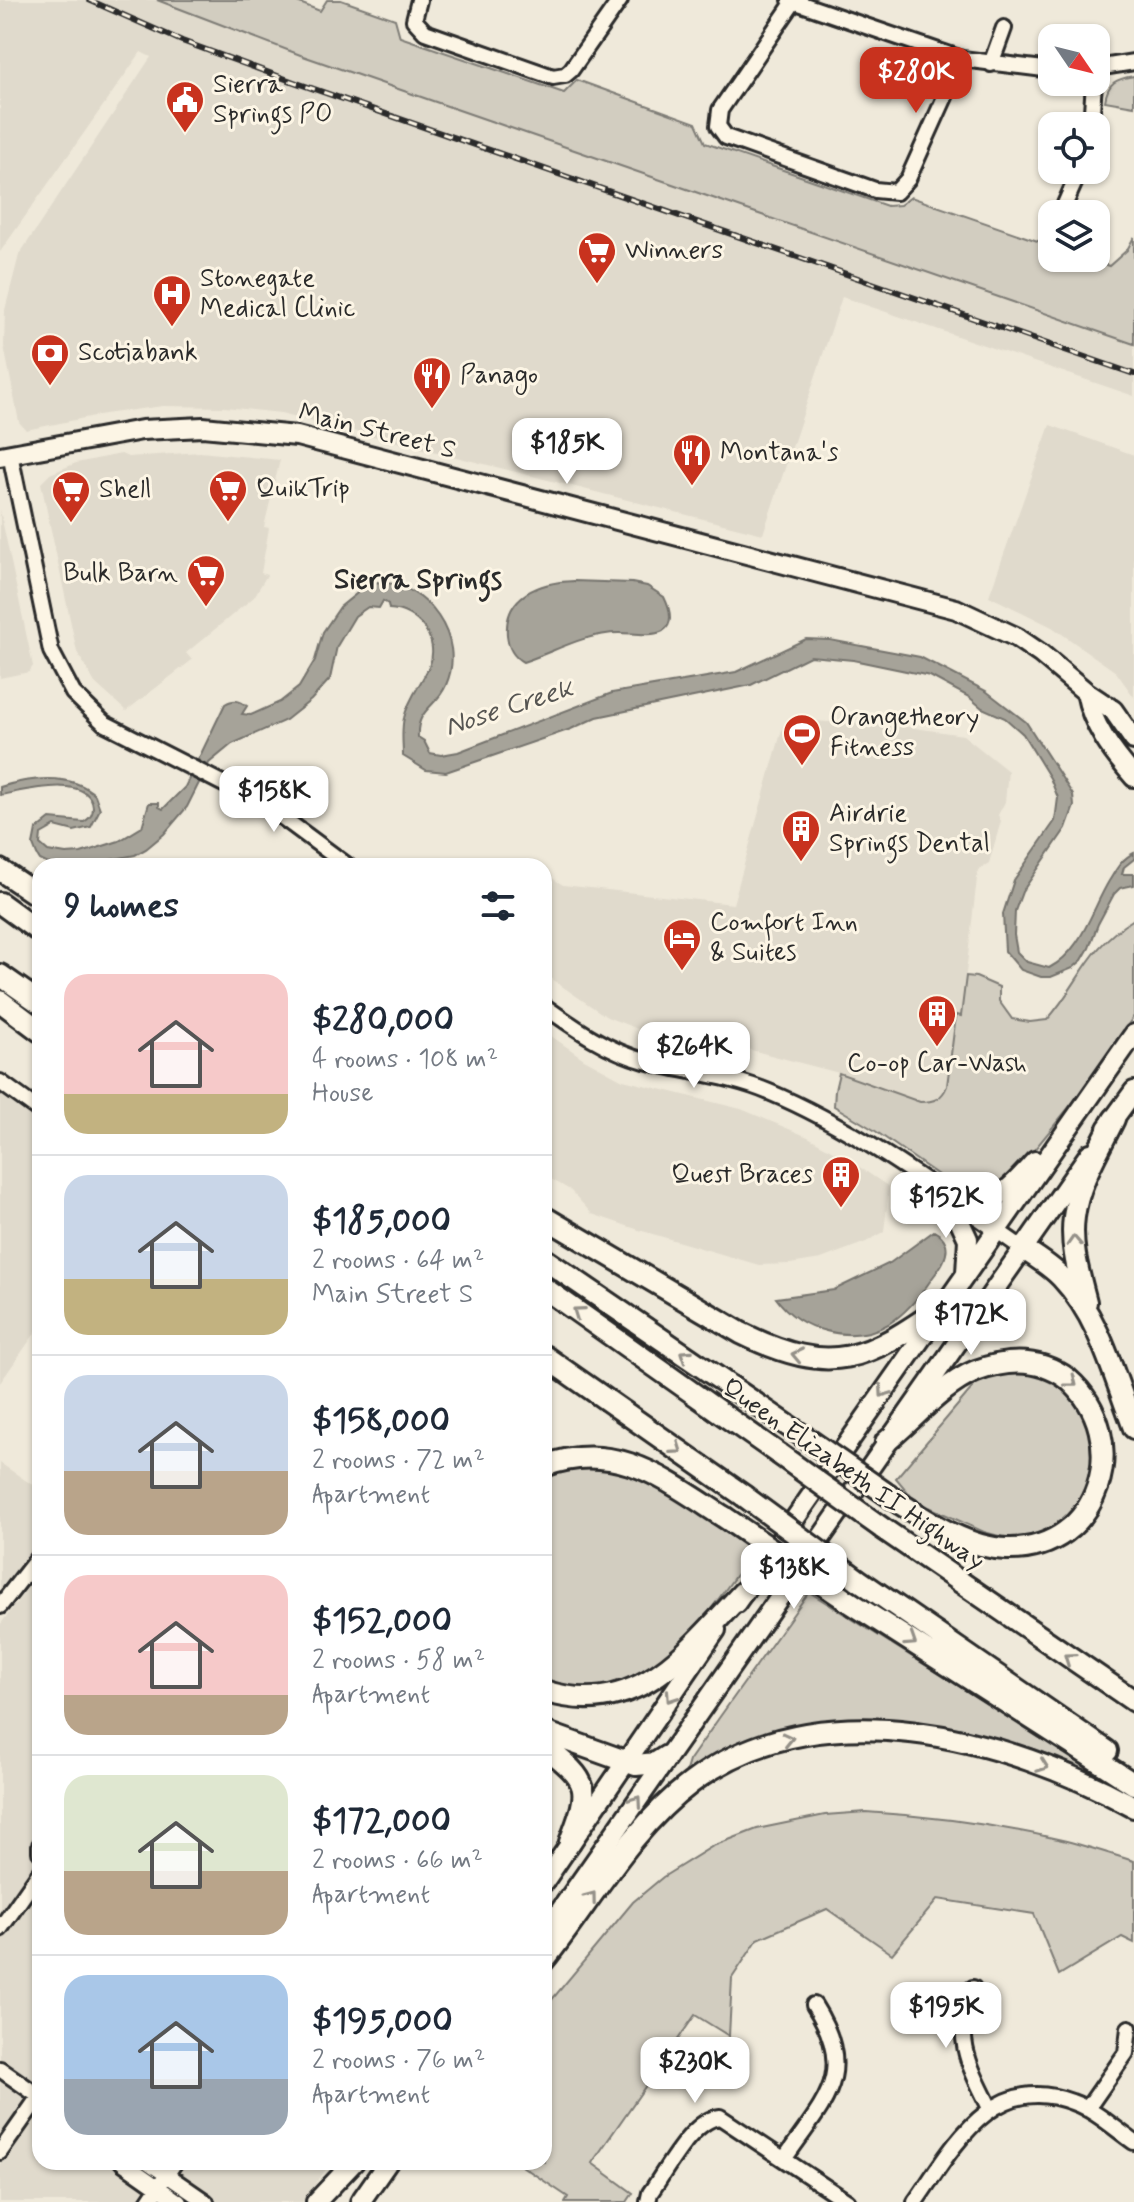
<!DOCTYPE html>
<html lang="en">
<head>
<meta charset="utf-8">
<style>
  :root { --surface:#fff; --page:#f6f6f7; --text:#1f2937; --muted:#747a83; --line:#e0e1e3; --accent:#c8321e }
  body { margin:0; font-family:Mynerve,sans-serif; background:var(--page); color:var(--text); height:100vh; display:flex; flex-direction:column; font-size:30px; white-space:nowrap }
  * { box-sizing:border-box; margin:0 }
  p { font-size:26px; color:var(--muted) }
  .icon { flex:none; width:44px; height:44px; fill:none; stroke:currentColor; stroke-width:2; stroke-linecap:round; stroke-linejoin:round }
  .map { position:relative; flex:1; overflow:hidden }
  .panel { position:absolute; left:32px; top:858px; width:520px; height:1312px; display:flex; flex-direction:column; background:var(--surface); border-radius:24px; box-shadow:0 2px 6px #0004 }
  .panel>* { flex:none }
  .needle { width:52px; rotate:125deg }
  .fabs { position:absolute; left:1038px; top:24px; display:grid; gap:16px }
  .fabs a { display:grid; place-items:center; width:72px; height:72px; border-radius:16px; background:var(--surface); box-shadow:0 2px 6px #0004; font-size:40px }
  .price { position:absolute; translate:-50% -68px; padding:0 18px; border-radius:16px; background:#fff; color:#222; font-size:26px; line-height:52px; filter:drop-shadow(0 2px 4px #0008) }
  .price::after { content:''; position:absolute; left:50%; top:48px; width:24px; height:18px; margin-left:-12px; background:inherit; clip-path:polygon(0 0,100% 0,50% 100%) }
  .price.current { background:var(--accent); color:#fff }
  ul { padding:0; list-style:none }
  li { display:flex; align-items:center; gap:24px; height:200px; padding:0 32px }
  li+li { border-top:2px solid var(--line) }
  li span { display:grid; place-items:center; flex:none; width:224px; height:160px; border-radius:24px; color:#555 }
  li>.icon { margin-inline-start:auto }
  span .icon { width:96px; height:96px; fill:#fffc; stroke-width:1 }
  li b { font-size:34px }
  h2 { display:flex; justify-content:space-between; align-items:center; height:96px; padding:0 32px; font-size:34px }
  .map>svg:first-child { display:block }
</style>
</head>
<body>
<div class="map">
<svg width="1134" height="2202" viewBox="0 0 1134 2202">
  <rect width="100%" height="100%" fill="#efe9da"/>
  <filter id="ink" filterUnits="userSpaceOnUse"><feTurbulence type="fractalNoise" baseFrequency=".0125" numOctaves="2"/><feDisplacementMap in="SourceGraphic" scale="16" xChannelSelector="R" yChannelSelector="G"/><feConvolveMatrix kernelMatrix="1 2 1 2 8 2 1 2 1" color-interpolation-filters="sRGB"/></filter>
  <g filter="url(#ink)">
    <path fill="#e0dacc" d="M0,0h157l146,56 831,288v52l-292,-99 -79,237 -482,-121 -56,-6 -62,-1 -59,8 -78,16 -7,-8 -15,-76 1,-36 14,-55 132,-198 -10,-5 -141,200z
      M1050,425l84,30v242l-18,-25 -64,-45 -63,-31z
      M200,452l80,8 -16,67 5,1 -8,45 6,2 -13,22 -68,56 6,7 -66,51 -31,-28 -18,-31 -36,-169 9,-9 26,-11 45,-9 7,3z
      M0,510l33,156 -4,6 -29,6z
      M813,721l95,6 55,8 45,36 -3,31 -7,13 3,6 -12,42 -11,7 -17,146h-6l-8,70 -3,7 -12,9h-12l-81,-29 -141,-37 -3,7 -11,4 -77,-30 -63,-43v-101l19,12 170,19 50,-178z
      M544,1031l40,28 39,21 118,29 67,28 41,23 40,27 -5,45 -18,10 -45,17 -31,5 -31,1 -120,-35 -47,-16 -22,-24 -26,-15z
      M0,1091l40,28v207l-40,57z
      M0,1463l40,27v51l-40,48z
      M40,1571v591h291l-28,40h-303v-577z"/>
    <path fill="#d2cdc0" stroke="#7e7c76" stroke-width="2" d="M157,0h135l28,11 7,-11h14l54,19 5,18 164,56 13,-13 119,43 9,20 182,63 13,-1 11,-8 141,49v12h33l24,8 18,-16 7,-13v107l-831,-288z
      M1134,76v30l-29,-5c3,-19 11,-22 29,-25z
      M1134,919v97l-59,84 -58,71 -27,22 -21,1 -8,-3 -87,-61 -40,-24 1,-16 4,-17 81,29c14,0 22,-3 27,-16l9,-71 5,1 5,-40 10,1 23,10v14l13,18 18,3 17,-2c34,-38 39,-72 87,-101z
      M1024,1367l37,12 27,27 11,65 -29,48 -27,13 -29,8 -30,-8 -55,-25 -18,-11 -15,-18 88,-104z
      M583,1463l54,11 43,25 73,53c-46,60 -92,147 -180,138 -9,-1 -20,-6 -29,-9v-209z
      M809,1592l325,204 -85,-37 -207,-38 -84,16 -47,21 -22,17 -4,-1 4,-13 30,-43z
      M866,1812c65,4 133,13 196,28 25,6 48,14 72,21v82l-12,-6 -63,38 -25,-61 -96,-15 -46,55 -65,-45 -69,30 -26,39 -3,58 -34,-21 -103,148 41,30 -6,9h-62l3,-5 -52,-35h28v-153l89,-107 30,-25 50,-31 44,-17 68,-14z"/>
    <path fill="#a6a399" stroke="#75736d" stroke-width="2" d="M574,581l58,2 15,3 17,11c5,10 11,26 -1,34 -11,6 -31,2 -44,2 -34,0 -65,19 -96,29 -11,-6 -15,-15 -16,-27 -3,-40 33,-53 67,-54z
      M378,582c49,1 89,56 68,103 -9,22 -30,24 -28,52l6,4 6,12 11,2 17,-3 154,-59 124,-21 70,-33 24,1 90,17 66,34 40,31 47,73 1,11 -8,22 -44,64 -7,19 -1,24 3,17 10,10 22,6c33,-17 42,-57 60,-87 7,-11 12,-22 25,-28v6l-10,8 -2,7h12v11l-14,3 -6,6 -16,30 -9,24 -7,12 -9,8 -22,9h-10l-20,-7 -16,-19 -2,-37 11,-34 41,-59 3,-23 -8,-20 -27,-44 -18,-16 -23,-10 -13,-11 -39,-21 -77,-16 -43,-4 -59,29 -154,32 -26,12 -125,43 -20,-2 -23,-14c0,-12 -2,-26 1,-38 4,-18 17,-34 25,-51 12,-28 -12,-57 -40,-58l-1,-5 -5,-3 -4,7 -11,-1 -13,9 -18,30 -7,33 -19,21 -25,20 -54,24 -23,19 -22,44 -23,27 -18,15 -11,6 -56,11h-27l-12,-6 -3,-5 -4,-10 3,-15 14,-11 34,3c6,-4 9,-7 9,-15 -3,-35 -73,-15 -93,-12v-8c28,-9 72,-15 95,8l5,14 -9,18 -17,4 -19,-5 -14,8 -1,10 8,7 18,3 15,-1 38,-12 23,-14 7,-24h10v4l4,2 22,-22 40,-83c9,-5 14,-4 22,2l-5,8 9,1 29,-13 19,-15 16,-27 8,-28 17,-25 26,-21z
      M934,1231c5,3 10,6 12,13 3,12 -6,24 -13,33 -27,40 -56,67 -107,54 -20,-5 -37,-15 -50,-33l58,-8 56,-27z"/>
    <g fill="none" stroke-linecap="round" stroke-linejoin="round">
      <defs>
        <path id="minor" d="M419,0l-5,20 11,12 128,45 12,-2 6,-5 49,-70
          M790,0l172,59 90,11
          M795,0l-75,110 -2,16 8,11 149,53 21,2 12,-13 54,-120
          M991,64l13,-36
          M1096,68l38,-6
          M1091,126l3,-44
          M1065,204l15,-34
          M10,454l41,197 22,42 31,30 163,83 81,60
          M544,1006c31,22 63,45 101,55 41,11 84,14 124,31 91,38 172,100 253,156
          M0,1082l40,29
          M0,1606l40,-51
          M40,1845v7
          M0,1929l40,-57
          M973,1988c-20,49 -5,76 17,120
          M0,2069l40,28
          M1087,2109l39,-56 3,-25
          M0,2152l40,-57
          M785,2158c39,-57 73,-84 29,-153
          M122,2162l57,40
          M148,2162l58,40
          M148,2202l27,-40
          M648,2202l2,-9c16,-22 42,-74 70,-76l128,85
          M915,2202c38,-54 77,-131 157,-100 23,8 42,26 62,40"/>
        <path id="major" d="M0,456l142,-26 61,-3 94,9 659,173 60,28 25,17 45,38 27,18 21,30
          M1086,692c6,33 26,60 48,85
          M1107,1128l27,-37
          M950,1200c44,10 57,-9 85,-39
          M950,1200l18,39 -2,34
          M736,1603l398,-569
          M544,1882l172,-252
          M544,1934l546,-781
          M316,2202l38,-40
          M360,2202l28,-40"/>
        <path id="highway" d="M0,870l40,27
          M0,903l40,29
          M0,975l40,28
          M0,1001l40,30
          M544,1217l197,116c92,45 125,27 204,-28
          M1022,1248c14,9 29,18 40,30 38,40 52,99 72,150
          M544,1259l252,172
          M544,1288l235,166
          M1086,1302c-7,-28 -16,-56 -12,-85 4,-34 25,-67 40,-98
          M544,1356l200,140
          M886,1442c28,-23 56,-57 90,-71 32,-12 64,-13 92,8 66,57 33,173 -61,170 -38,-1 -75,-25 -106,-45
          M544,1466c72,-27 122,14 180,51
          M882,1528l252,173
          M857,1579l250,172
          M845,1599l289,185
          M544,1691c92,30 143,-39 199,-99
          M544,1732l92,33 20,-2 11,-7
          M544,1746c47,37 47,41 26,96
          M544,1960c47,-59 86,-131 147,-177 129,-97 315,-46 443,24"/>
      </defs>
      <use href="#minor" stroke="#2b2b2b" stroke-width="20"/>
      <use href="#major" stroke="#2b2b2b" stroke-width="24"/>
      <use href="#highway" stroke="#2b2b2b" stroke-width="26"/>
      <use href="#minor" stroke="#fcf5e5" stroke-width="14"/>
      <use href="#major" stroke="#fcf5e5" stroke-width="18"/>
      <use href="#highway" stroke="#fcf5e5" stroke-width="20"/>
      <defs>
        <path id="rail" d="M89,0l93,41 112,41 840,292"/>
      </defs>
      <use href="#rail" stroke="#2b2b2b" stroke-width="6"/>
      <use href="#rail" stroke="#fcf5e5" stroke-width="3" stroke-dasharray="9" stroke-linecap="butt"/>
      <defs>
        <path id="highway-bridge" d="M796,1431l105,73
          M779,1454l103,74
          M744,1496l113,83
          M724,1517l121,82"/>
      </defs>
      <use href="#highway-bridge" stroke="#2b2b2b" stroke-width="26" stroke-linecap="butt"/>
      <use href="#highway-bridge" stroke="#fcf5e5" stroke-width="20"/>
    </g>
    <defs><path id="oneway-chevron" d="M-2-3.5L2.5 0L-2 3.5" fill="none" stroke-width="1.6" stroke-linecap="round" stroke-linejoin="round" transform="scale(2)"/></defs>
    <g stroke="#949088">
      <use href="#oneway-chevron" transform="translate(1074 1241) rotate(-93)"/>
      <use href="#oneway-chevron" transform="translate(578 1312) rotate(-145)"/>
      <use href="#oneway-chevron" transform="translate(685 1355) rotate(-146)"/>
      <use href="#oneway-chevron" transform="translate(797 1355) rotate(-168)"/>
      <use href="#oneway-chevron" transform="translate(1072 1382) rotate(38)"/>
      <use href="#oneway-chevron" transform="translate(884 1392) rotate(125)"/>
      <use href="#oneway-chevron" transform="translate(677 1449) rotate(35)"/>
      <use href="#oneway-chevron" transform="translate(911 1641) rotate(33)"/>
      <use href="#oneway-chevron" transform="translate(1069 1658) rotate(-145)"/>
      <use href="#oneway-chevron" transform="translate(671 1697) rotate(124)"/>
      <use href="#oneway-chevron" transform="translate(788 1739) rotate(-13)"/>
      <use href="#oneway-chevron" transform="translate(1043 1766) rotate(20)"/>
      <use href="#oneway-chevron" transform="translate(636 1801) rotate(-55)"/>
      <use href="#oneway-chevron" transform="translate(591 1897) rotate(-53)"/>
    </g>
  </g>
  <defs>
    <symbol id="civic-pin" viewBox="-11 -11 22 30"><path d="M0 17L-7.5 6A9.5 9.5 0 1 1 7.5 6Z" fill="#c8321e" stroke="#fcf5e5"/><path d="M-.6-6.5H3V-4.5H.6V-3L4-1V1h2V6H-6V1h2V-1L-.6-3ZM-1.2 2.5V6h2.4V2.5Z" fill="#fff"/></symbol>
    <symbol id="supermarket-pin" viewBox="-11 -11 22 30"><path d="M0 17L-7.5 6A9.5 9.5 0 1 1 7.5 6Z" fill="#c8321e" stroke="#fcf5e5"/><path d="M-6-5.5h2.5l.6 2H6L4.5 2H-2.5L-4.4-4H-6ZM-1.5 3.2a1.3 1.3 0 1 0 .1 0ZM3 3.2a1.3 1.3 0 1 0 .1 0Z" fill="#fff"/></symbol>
    <symbol id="hospital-pin" viewBox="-11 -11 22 30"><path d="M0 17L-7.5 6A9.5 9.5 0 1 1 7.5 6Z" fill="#c8321e" stroke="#fcf5e5"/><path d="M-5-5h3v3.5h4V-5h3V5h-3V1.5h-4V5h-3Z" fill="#fff"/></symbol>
    <symbol id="bank-pin" viewBox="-11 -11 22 30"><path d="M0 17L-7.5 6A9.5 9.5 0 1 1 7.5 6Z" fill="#c8321e" stroke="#fcf5e5"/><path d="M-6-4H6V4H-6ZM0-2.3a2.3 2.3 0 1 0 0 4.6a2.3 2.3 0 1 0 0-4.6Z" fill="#fff"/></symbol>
    <symbol id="restaurant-pin" viewBox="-11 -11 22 30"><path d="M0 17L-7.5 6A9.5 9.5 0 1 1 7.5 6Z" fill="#c8321e" stroke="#fcf5e5"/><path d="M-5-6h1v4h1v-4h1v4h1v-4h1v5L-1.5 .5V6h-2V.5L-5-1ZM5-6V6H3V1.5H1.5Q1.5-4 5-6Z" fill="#fff"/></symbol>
    <symbol id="stadium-pin" viewBox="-11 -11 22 30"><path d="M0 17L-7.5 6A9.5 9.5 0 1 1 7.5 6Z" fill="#c8321e" stroke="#fcf5e5"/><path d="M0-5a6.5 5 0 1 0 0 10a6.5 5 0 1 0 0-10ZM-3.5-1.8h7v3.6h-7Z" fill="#fff"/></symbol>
    <symbol id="building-pin" viewBox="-11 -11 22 30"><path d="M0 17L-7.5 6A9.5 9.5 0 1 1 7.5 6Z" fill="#c8321e" stroke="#fcf5e5"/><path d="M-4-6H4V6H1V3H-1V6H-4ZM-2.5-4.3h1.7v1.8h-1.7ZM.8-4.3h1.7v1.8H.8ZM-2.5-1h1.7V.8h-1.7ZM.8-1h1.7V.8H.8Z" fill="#fff"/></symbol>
    <symbol id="hotel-pin" viewBox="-11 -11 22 30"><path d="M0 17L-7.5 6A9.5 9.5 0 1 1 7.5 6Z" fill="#c8321e" stroke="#fcf5e5"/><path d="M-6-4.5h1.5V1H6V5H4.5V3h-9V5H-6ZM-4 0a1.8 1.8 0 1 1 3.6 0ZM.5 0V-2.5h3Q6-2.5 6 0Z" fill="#fff"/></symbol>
  </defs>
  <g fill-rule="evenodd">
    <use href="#civic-pin" x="163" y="78" width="44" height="60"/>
    <use href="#supermarket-pin" x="575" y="229" width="44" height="60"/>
    <use href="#hospital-pin" x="150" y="272" width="44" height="60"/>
    <use href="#bank-pin" x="28" y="331" width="44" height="60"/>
    <use href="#restaurant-pin" x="410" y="354" width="44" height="60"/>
    <use href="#restaurant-pin" x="670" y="431" width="44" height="60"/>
    <use href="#supermarket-pin" x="206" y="467" width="44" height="60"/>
    <use href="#supermarket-pin" x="49" y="468" width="44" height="60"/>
    <use href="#supermarket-pin" x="184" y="552" width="44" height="60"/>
    <use href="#stadium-pin" x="780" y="711" width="44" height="60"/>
    <use href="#building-pin" x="779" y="807" width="44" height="60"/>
    <use href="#hotel-pin" x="660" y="916" width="44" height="60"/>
    <use href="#building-pin" x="915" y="992" width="44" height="60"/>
    <use href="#building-pin" x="819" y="1153" width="44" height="60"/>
  </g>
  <g text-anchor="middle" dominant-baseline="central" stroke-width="6" stroke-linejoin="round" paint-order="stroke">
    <g font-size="26" fill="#2b2b2b" stroke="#fcf5e5" text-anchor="start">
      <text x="213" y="85">Sierra<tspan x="213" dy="30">Springs PO</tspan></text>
      <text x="625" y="251">Winners</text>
      <text x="200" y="279">Stonegate<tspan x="200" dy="30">Medical Clinic</tspan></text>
      <text x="78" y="353">Scotiabank</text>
      <text x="460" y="376">Panago</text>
      <text x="720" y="453">Montana's</text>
      <text x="256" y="489">QuikTrip</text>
      <text x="99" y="490">Shell</text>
      <text x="178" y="574" text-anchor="end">Bulk Barn</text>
      <text x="830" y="718">Orangetheory<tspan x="830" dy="30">Fitness</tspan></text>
      <text x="829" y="814">Airdrie<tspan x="829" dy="30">Springs Dental</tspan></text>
      <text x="710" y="923">Comfort Inn<tspan x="710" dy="30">&amp; Suites</tspan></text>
      <text x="937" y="1064" text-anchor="middle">Co-op Car-Wash</text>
      <text x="813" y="1175" text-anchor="end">Quest Braces</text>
    </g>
    <g font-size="26" fill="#2b2b2b" stroke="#fcf5e5">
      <text transform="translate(377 432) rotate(14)">Main Street S</text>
      <text transform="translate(853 1475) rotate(35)">Queen Elizabeth II Highway</text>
    </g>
    <g font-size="28" font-weight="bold" fill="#2b2b2b" stroke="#fcf5e5">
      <text x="418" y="580">Sierra Springs</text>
    </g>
    <g font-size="28" font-style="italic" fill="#565552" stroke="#fcf5e5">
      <text transform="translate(509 708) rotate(-18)">Nose Creek</text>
    </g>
  </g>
</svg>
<div class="fabs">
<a><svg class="needle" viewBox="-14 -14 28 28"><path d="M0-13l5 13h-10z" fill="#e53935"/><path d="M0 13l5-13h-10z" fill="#747a83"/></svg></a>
<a><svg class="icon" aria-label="locate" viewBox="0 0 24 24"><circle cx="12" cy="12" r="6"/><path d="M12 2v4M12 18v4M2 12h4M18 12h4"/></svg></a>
<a><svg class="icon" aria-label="layers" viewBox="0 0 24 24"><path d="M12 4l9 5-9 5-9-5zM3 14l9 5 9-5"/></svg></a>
</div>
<b class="price current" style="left:916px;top:115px">$280K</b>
<b class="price" style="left:567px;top:486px">$185K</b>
<b class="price" style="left:274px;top:834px">$158K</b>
<b class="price" style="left:694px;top:1090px">$264K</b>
<b class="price" style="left:946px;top:1240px">$152K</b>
<b class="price" style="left:971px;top:1357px">$172K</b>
<b class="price" style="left:794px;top:1611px">$138K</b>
<b class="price" style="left:946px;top:2050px">$195K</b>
<b class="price" style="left:695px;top:2105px">$230K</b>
<section class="panel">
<h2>9 homes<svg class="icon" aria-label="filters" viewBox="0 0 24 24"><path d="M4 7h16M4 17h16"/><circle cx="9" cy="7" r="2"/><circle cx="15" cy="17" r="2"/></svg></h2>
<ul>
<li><span style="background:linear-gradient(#f6c9c9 75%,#c2b280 0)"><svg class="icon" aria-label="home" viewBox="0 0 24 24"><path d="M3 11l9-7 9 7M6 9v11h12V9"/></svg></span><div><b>$280,000</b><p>4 rooms · 108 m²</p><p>House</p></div></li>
<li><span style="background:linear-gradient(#c9d6e8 65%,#c2b280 0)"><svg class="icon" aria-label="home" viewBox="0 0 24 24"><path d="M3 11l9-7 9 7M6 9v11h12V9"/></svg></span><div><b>$185,000</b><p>2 rooms · 64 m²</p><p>Main Street S</p></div></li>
<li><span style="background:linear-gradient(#c9d6e8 60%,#b9a48a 0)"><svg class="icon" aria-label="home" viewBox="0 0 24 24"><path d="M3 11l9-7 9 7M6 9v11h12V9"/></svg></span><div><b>$158,000</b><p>2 rooms · 72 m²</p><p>Apartment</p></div></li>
<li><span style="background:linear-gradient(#f6c9c9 75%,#b9a48a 0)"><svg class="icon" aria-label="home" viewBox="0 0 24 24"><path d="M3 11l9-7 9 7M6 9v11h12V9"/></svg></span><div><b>$152,000</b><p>2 rooms · 58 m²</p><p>Apartment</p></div></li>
<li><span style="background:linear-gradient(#dfe7d0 60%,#b9a48a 0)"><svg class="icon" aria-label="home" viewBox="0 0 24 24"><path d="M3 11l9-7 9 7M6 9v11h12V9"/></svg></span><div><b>$172,000</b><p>2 rooms · 66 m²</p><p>Apartment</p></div></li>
<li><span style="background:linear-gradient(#a9c7e8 65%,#9aa5b1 0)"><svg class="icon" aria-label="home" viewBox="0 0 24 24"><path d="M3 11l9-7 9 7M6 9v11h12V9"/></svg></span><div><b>$195,000</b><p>2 rooms · 76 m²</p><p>Apartment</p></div></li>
</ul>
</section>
</div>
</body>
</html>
